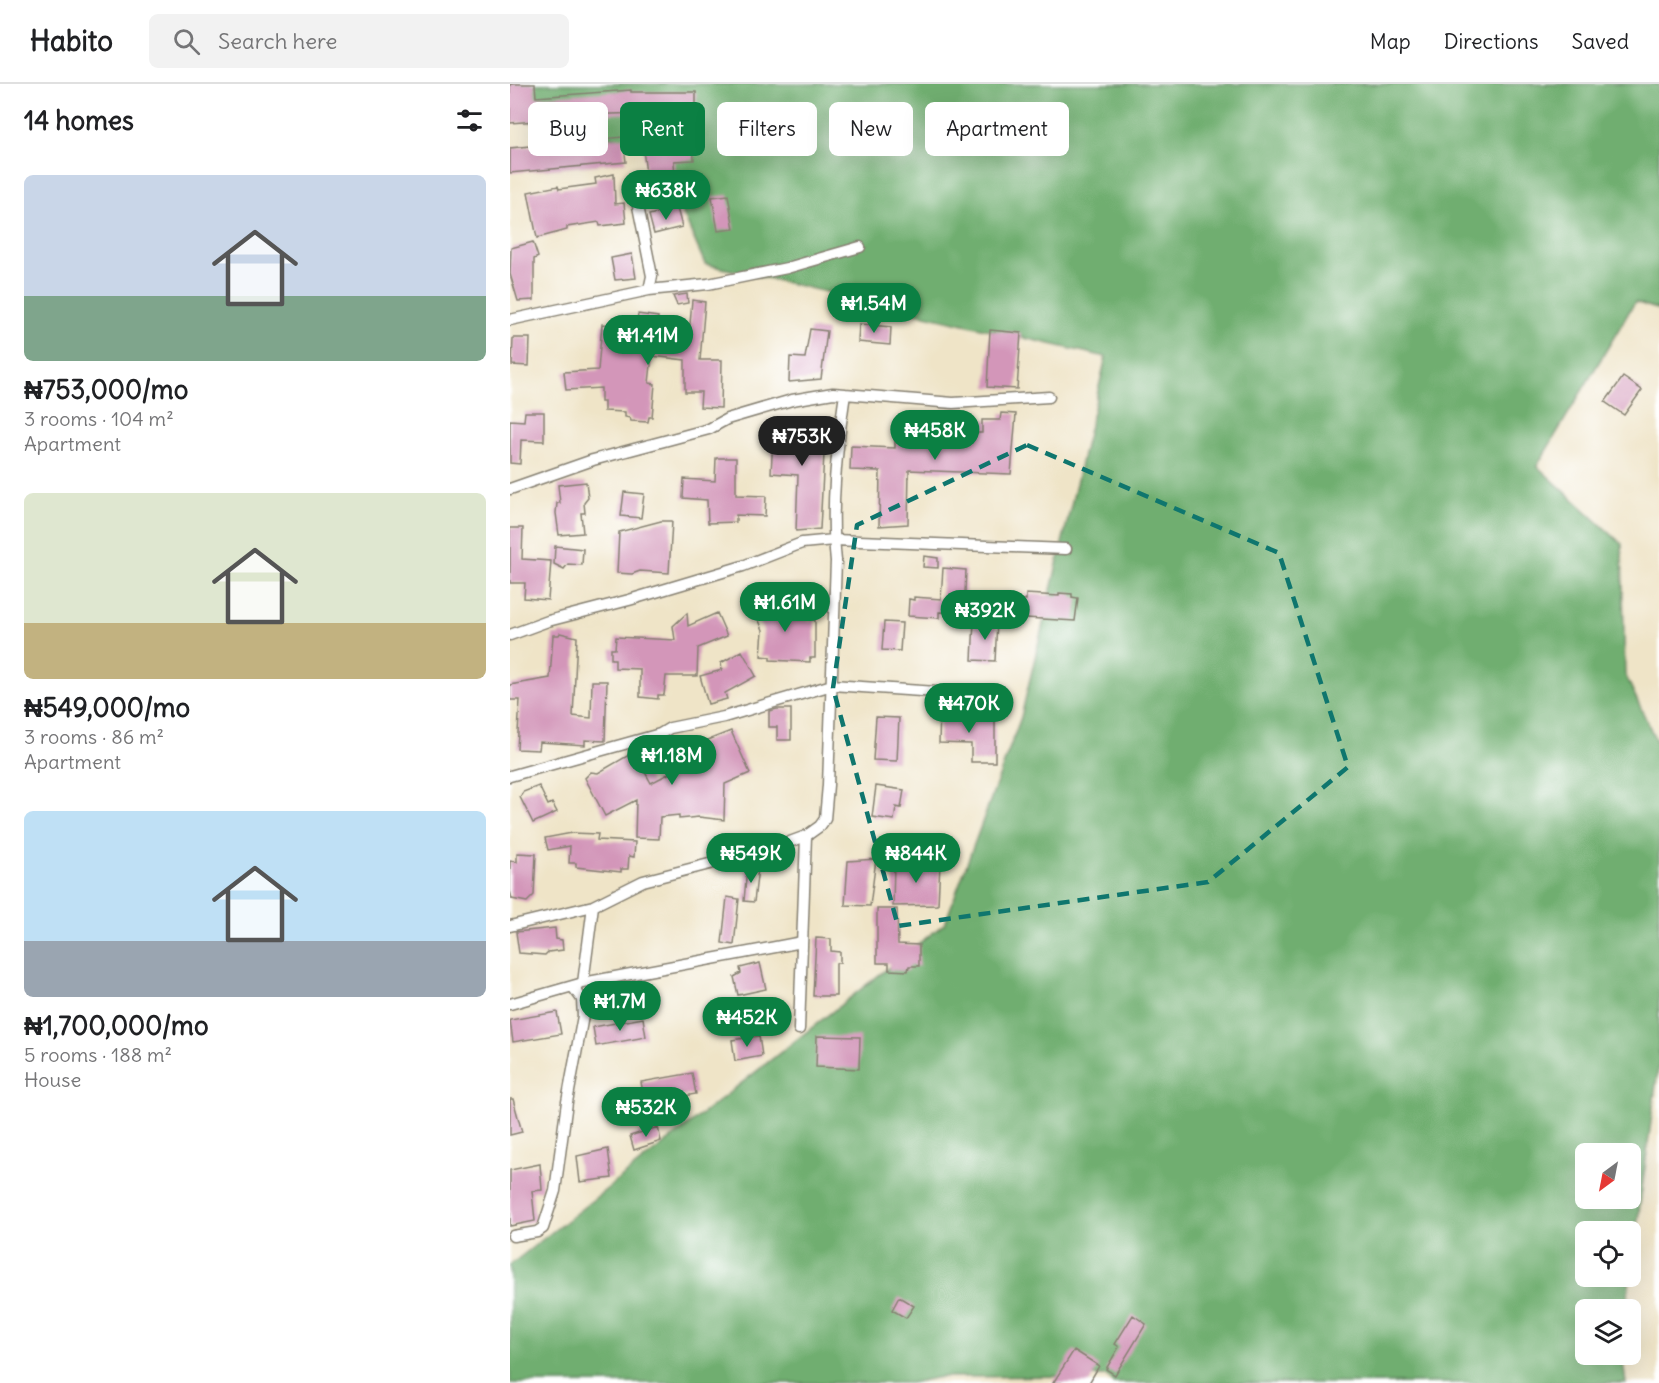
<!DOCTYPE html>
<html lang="en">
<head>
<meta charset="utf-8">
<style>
  :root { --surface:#fff; --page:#f2f2f2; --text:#202124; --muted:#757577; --line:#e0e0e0; --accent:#0b8043 }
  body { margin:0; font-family:Delius,sans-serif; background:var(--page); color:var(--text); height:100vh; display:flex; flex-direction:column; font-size:22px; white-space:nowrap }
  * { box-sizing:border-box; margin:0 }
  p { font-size:20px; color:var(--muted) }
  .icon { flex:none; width:33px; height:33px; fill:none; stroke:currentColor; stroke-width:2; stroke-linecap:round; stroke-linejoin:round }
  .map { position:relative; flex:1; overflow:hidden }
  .side { display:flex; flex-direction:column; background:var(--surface); width:510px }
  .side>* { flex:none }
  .banner { position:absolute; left:18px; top:18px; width:570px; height:54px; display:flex; gap:12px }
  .needle { width:39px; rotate:212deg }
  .controls { position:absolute; left:1065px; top:1059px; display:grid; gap:12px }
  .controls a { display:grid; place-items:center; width:66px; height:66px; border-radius:9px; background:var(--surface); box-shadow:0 6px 24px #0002; font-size:30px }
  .price { position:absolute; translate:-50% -51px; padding:0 14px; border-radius:21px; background:var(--accent); color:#fff; font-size:20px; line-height:39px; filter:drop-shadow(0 2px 3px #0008) }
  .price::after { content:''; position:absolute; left:50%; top:36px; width:18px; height:14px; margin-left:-9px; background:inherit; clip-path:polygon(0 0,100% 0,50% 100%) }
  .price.selected { background:#222; color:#fff }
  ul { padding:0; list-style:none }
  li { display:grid; align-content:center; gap:12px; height:318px; padding:0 24px }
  li span { display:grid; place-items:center; height:186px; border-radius:9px; color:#555 }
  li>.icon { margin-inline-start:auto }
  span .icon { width:108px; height:108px; fill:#fffc; stroke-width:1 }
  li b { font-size:26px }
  h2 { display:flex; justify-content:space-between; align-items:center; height:72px; padding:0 24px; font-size:26px }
  .chip { padding:0 21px; border-radius:9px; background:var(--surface); box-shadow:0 6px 24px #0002; font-size:21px; line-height:54px }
  .chip.selected { background:var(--accent); color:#fff }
  header { display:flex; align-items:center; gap:36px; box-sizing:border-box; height:84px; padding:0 30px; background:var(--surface); border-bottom:2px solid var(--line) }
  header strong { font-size:28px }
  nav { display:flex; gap:33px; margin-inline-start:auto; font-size:21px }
  .search { width:420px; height:54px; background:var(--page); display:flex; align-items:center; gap:15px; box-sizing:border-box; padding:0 21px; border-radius:9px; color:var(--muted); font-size:22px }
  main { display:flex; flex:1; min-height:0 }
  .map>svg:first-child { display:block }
</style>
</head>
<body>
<header>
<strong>Habito</strong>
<div class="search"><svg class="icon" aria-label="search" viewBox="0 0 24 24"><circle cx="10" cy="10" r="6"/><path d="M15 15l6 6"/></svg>Search here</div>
<nav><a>Map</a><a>Directions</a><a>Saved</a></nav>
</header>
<main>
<section class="side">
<h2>14 homes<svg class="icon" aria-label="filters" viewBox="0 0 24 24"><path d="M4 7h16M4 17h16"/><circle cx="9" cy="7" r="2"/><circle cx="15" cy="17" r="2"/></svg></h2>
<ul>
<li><span style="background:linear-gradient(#c9d6e8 65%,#7fa58c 0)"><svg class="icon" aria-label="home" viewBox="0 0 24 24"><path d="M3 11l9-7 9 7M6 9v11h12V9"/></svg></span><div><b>₦753,000/mo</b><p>3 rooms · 104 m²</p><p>Apartment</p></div></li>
<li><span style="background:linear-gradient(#dfe7d0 70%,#c2b280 0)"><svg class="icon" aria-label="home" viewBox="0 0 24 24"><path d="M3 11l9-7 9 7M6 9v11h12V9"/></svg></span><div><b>₦549,000/mo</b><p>3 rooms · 86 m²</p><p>Apartment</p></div></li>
<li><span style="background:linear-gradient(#bfe0f5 70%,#9aa5b1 0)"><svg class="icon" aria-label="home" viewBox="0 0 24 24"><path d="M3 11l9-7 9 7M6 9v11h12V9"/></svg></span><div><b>₦1,700,000/mo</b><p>5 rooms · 188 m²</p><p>House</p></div></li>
</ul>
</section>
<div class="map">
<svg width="1149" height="1299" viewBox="0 0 1149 1299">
  <rect width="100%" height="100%" fill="#fff"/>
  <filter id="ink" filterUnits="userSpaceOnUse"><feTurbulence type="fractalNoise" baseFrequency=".0167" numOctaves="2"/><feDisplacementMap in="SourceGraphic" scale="12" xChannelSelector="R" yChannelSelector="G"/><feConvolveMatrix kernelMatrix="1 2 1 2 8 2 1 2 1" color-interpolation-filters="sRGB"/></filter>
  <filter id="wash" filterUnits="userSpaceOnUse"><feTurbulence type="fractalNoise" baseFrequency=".008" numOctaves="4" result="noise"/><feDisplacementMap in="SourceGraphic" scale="24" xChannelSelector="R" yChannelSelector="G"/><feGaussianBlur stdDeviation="1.35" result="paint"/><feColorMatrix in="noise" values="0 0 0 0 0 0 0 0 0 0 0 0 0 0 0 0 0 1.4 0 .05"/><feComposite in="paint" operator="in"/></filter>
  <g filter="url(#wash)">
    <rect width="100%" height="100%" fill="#efe4c7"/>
    <path fill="#6fae70" stroke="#466546" stroke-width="1.5" fill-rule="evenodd" d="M0,0h1149v226l-24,-8 -98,164 85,78 3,130 34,73v315l-33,247 -40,1v44l36,1 4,28h-513l-6,-7 -166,1 -31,6h-400v-118l435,-342 76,-206 85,-360 -401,-93 -52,-119 -143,-27zM1076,1070h44v44h-44zM1076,1148h44v44h-44z"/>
    <g id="blocks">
      <path fill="#d396b9" d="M0,0h25l1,13 95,-7v2h65v23h-51v-2l-67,2v3l-68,5z
        M113,53l3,25 -116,11v-25z
        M183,54l1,22 -20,1 1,20 -28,1 -5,-41z
        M104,90l1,30 9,-1 2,20 -26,3 -1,-4 -32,5v3l-30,8 -9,-46 30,-6 1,3 37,-5 -1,-6z
        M218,111l6,34 -16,2 -6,-34z
        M167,124l5,19 -28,7 -5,-19z
        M23,158l5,15 -4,2v41l-16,1 -8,-27 1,-26z
        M122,170l4,24 -21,2 -4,-22z
        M177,210l1,9 -11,2 -4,-9z
        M182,216l13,2 -5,58h22l-1,48 -21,-1 1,-15h-16v-32l-33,-4 -3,27 6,1 -3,33h-3l-1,5 -17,-1 -1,-3 -5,-1v-5l-21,-1v-9h-3v-14l-35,2 -2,-18 34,-2 4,-46 34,3 2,-13 20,3 -2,15 33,4z
        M349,240l32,3 -1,18 -32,-3z
        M300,245l17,2 -6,48 -32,3 1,-25 15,1z
        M480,246l31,3 -4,56 -30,-2z
        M3,254h17l-1,28 -17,-1z
        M1113,293l19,13 -18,25 -19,-13z
        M15,328h19v29l-23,-1 -1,24 -10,-1v-43l14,1z
        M491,329l15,1 -5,60 -102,-4 -1,54 -29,2 1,-55 -30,-1 1,-24 44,2v-16h16l-1,8 36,1v-8h36v-13h18z
        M264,338l48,2 2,30 -4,75 -24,2 2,-56 -27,-2z
        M206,374h20v37l30,1 -1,20 -29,-1v7l-28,1 -1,-23 -24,-2 1,-19 31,2z
        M76,398l2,16 -4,5 1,10h-4l2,20 -24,2 -3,-22 1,-10h3l-2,-18z
        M114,408l20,2 -3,24 -20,-2z
        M151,437h11l-3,52 -29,-2 -8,3 -15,-1 2,-41z
        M0,444h13l-1,31 29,2 -3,39 -24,-2 1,-15h-15z
        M45,462l28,3 -1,16 -14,-1 -4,5 -10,-5z
        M414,472l14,2v10l-15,-1z
        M433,484l23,2 -2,43 -25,-1v6l-31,-2 1,-17 5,1v-3l27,2z
        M549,509l13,1v3l6,1 -3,23 -67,-4 1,-18 17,1v-6l33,2z
        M268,510l10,26h27v38h-5v4l-40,-2v-3l-9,-1 2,-26 -10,-24z
        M177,529l1,13 29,-13 10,23 -29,12 -1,28h-31l-2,19h-6v4l-18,-2v-28l-25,-1v-9h-4v-10h4l1,-12 59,3 -2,-14z
        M464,537l23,1 -2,39 -23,-1z
        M374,538l18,1 -2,28 -18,-1z
        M50,549l17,4 -4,79 18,2 1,-37h15l-2,60 -20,-1v5l-45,-3 -1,8 -22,-1 3,-49h-10v-15l40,-7 3,-43h6z
        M232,567l14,25 -31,17 2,6 -19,5 -8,-28 22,-6 -1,-7z
        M267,625h14v31h-14v-13h-8v-16z
        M430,626h23l-1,7h33v45h-24v-18l-32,-1z
        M366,633l23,1 -2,43 -24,-1z
        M221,647l19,42 -25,11 -1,36 -25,-3 -20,2v-4l-19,2 -1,22 -24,-1 1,-38 -31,16 -20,-38 6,-6 7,1 36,-21 17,31 35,-18 -6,-14z
        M29,702l9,19 4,-2 5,9 -24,11 -13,-26 3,-5z
        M366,702l28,4 -3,18 -5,-1 -2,13 -22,-3z
        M62,749l26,1 -1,6 38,2 -1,15 -5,-1 -1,13h-7v3l-45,-5v-4h-7l1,-17 -22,4 -3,-12z
        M7,769l19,1 -2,41 -7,7 -15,-3 -2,-8v-30l7,1z
        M366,775l-6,47 -25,-1 3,-44z
        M384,779h46l-2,42 -45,1z
        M237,783l11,1 -4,34 -10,-1z
        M217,813l12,2 -5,46 -12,-2z
        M367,825h20l1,35 21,1v21h-10l-1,5 -19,-1v-7h-12z
        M45,844l1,11 6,1 1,10 -15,2 -3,3 -26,-2 -3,-21z
        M306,854l15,1v12l9,1v11h-4v33h-23z
        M250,879l6,26 -28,6 -4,-18 7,-4 -1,-5z
        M47,928l4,22 -48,8 -3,-22z
        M133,934l3,19 -50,9 -3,-19z
        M249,952l3,20 -27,5 -3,-21z
        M307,952l43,1 -1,32 -43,-2z
        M182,989l4,21 -51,9 -4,-21z
        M0,1015h3l9,33 -12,3z
        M148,1043l3,14 -27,9 -4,-14z
        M98,1065l4,29 -32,4 -3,-26z
        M30,1080l2,26 -10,1 3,30 -25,5v-56z
        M389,1213l15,9 -8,12 -14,-8z
        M623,1231l13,9 -31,51 -9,-6 13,-22 -4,-3z
        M564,1266l25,16 -10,17h-36z"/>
    </g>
  </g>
  <g filter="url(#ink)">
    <use href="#blocks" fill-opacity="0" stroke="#868072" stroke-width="1.5"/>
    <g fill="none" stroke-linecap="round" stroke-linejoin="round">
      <defs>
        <path id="minor" d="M126,112l16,80 -3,14
          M0,236l139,-30 59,-6 79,-16 73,-21
          M0,405l83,-29 116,-31 18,-10 65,-19 41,-7 120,10 96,-6
          M0,551l38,-14 81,-21 114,-34 59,-23 32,-3 232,9
          M0,692l150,-42 10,-6 54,-11 108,-32 134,9
          M0,842l83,-20 50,-25 133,-34 30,-11 14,-10 5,-7 3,-34 8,-224c-6,-55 1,-113 9,-167
          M73,899l10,-77
          M0,920l73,-21 219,-41
          M289,945l7,-193
          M3,1152l24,-4 6,-4 12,-37 12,-89 16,-86 -1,-17 -9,-12"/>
      </defs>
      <use href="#minor" stroke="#868072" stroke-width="13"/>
      <use href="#minor" stroke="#fff" stroke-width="10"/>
    </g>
  </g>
  <path fill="none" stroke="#0f766e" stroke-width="4.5" stroke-dasharray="12 8" stroke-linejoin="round" d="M517,361l252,108 69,214 -140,115 -310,44 -65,-238 24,-163z"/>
</svg>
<div class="controls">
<a><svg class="needle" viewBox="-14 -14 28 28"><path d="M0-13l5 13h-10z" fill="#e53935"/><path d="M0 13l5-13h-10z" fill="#757577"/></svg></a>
<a><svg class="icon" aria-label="locate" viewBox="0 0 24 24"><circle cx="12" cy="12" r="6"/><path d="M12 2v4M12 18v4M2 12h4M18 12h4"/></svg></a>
<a><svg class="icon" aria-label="layers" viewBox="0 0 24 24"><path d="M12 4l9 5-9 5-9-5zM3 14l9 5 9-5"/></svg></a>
</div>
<b class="price" style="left:156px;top:137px">₦638K</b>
<b class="price" style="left:364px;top:250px">₦1.54M</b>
<b class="price" style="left:138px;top:282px">₦1.41M</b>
<b class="price" style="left:425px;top:377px">₦458K</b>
<b class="price selected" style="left:292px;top:383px">₦753K</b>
<b class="price" style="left:275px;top:549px">₦1.61M</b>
<b class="price" style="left:475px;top:557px">₦392K</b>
<b class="price" style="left:459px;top:650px">₦470K</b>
<b class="price" style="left:162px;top:702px">₦1.18M</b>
<b class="price" style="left:241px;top:800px">₦549K</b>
<b class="price" style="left:406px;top:800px">₦844K</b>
<b class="price" style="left:110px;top:948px">₦1.7M</b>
<b class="price" style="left:237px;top:964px">₦452K</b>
<b class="price" style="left:136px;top:1054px">₦532K</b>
<div class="banner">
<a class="chip">Buy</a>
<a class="chip selected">Rent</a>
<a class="chip">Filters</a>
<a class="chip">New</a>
<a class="chip">Apartment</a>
</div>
</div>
</main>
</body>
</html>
